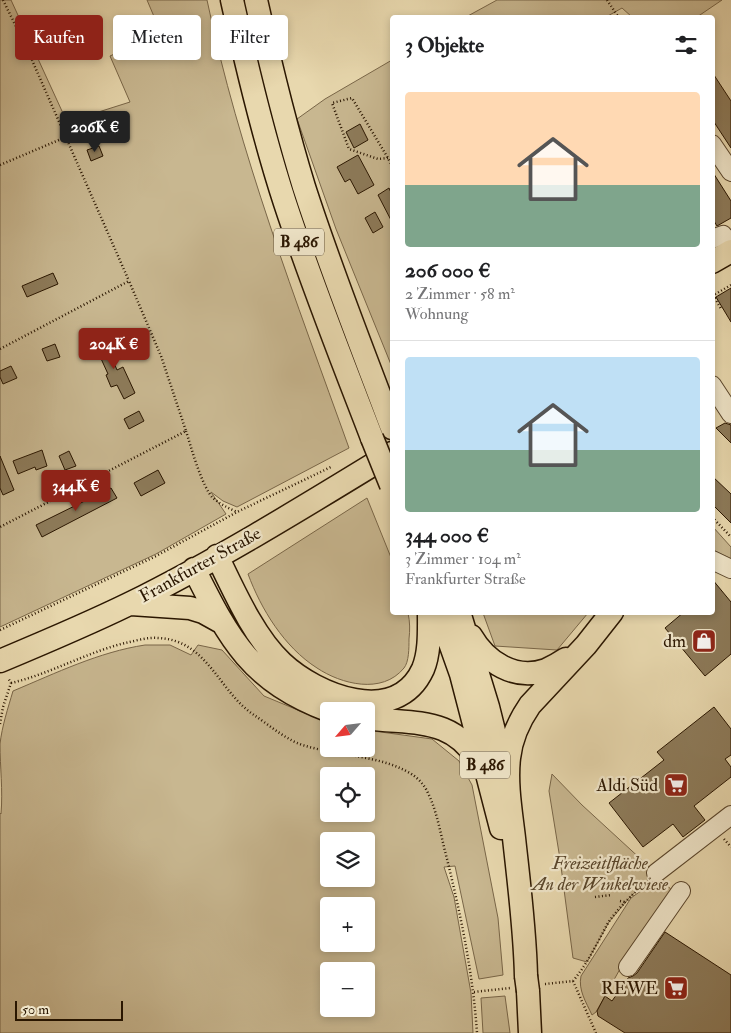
<!DOCTYPE html>
<html lang="de">
<head>
<meta charset="utf-8">
<style>
  :root { --surface:#fff; --page:#f2f2f2; --text:#202124; --muted:#757577; --line:#e0e0e0; --accent:#8f2418 }
  body { margin:0; font-family:"IM FELL Double Pica",serif; background:var(--page); color:var(--text); height:100vh; display:flex; flex-direction:column; font-size:19px; white-space:nowrap }
  * { box-sizing:border-box; margin:0 }
  p { font-size:16px; color:var(--muted) }
  .icon { flex:none; width:28px; height:28px; fill:none; stroke:currentColor; stroke-width:2; stroke-linecap:round; stroke-linejoin:round }
  .map { position:relative; flex:1; overflow:hidden }
  .side { position:absolute; left:390px; top:15px; width:325px; height:600px; display:flex; flex-direction:column; background:var(--surface); border-radius:5px; box-shadow:0 2px 8px #0003 }
  .side>* { flex:none }
  .hud { position:absolute; left:15px; top:15px; width:300px; height:45px; display:flex; gap:10px }
  .needle { width:32px; rotate:242deg }
  .tools { position:absolute; left:320px; top:702px; display:grid; gap:10px }
  .tools a { display:grid; place-items:center; width:55px; height:55px; border-radius:5px; background:var(--surface); box-shadow:0 2px 8px #0003; font-size:25px }
  .scale { position:absolute; left:15px; bottom:12px; width:108px; box-sizing:border-box; padding-left:5px; border:2px solid #2a1600; border-top:0; font-size:14px; line-height:18px; white-space:nowrap; color:#2a1600; -webkit-text-stroke:4px #f0e6ca; paint-order:stroke }
  .price { position:absolute; translate:-50% -42px; padding:0 11px; border-radius:5px; background:var(--accent); color:#fff; font-size:16px; line-height:32px; filter:drop-shadow(0 1px 2px #0008) }
  .price::after { content:''; position:absolute; left:50%; top:30px; width:15px; height:11px; margin-left:-8px; background:inherit; clip-path:polygon(0 0,100% 0,50% 100%) }
  .price.on { background:#222; color:#fff }
  ul { padding:0; list-style:none }
  li { display:grid; align-content:center; gap:10px; height:265px; padding:0 15px }
  li+li { border-top:1px solid var(--line) }
  li span { display:grid; place-items:center; height:155px; border-radius:5px; color:#555 }
  li>.icon { margin-inline-start:auto }
  span .icon { width:90px; height:90px; fill:#fffc; stroke-width:1 }
  li b { font-size:21px }
  h2 { display:flex; justify-content:space-between; align-items:center; height:60px; padding:0 15px; font-size:21px }
  .chip { padding:0 18px; border-radius:5px; background:var(--surface); box-shadow:0 2px 8px #0003; font-size:18px; line-height:45px }
  .chip.on { background:var(--accent); color:#fff }
  .map>svg:first-child { display:block }
</style>
</head>
<body>
<div class="map">
<svg width="731" height="1033" viewBox="0 0 731 1033">
  <rect width="100%" height="100%" fill="#e8d8ae"/>
  <filter id="stains"><feTurbulence type="fractalNoise" baseFrequency=".004" numOctaves="4"/><feColorMatrix values="0 0 0 0 .2 0 0 0 0 .09 0 0 0 0 .02 0 0 0 .5 -.17"/></filter>
  <radialGradient id="worn" r=".72"><stop offset=".6" stop-color="#630" stop-opacity="0"/><stop offset="1" stop-color="#630" stop-opacity=".3"/></radialGradient>
  <path fill="#c8b790" stroke="#796648" fill-rule="evenodd" d="M0,0h11l56,122 63,-20 -20,-46 51,-23 -14,-33h60c32,153 89,300 142,448l-112,59 -14,-6 -12,-9 15,22 -70,40 -156,73z
    M497,0h225l-25,17h-65l-10,-9 -16,9h-140z
    M392,60v307l-56,-138 -39,-110 28,-20z
    M367,498l25,62v52l16,1c2,9 2,17 1,26 0,9 0,23 -5,29 -22,27 -63,16 -87,0 -33,-21 -56,-59 -69,-94z
    M713,527l18,20v12l-18,-9z
    M483,613v-1l105,1 -31,37 -62,-4z
    M145,645h25l21,10 7,-10 24,5 42,46 65,27v26h37v-19l66,9 27,22 13,24 26,133 5,57 -24,4 -24,-113 -11,1 10,30 17,96 2,40h-473v-220l1,1c2,-24 -1,-47 -1,-70 2,-18 8,-36 13,-53 43,-18 86,-39 132,-46zM329,776h37v38h-37zM329,841h37v38h-37zM329,906h37v38h-37zM329,971h37v38h-37z
    M552,774l30,31 74,68 -26,24 -21,25 -22,40 -14,-4 -13,-99 -11,-68z
    M660,877l14,16 -54,76 -24,43 -4,3c-6,-13 -14,-25 -11,-39l50,-78z
    M505,996l5,37h-27l-2,-35z"/>
  <path fill="#8d7b5a" stroke="#2a1600" d="M712,72l19,29v47l-19,-29z
    M360,124l8,16 -14,8 -8,-16z
    M99,146l4,10 -12,5 -4,-11z
    M358,155l16,30 -16,9 -8,-15 -5,3 -8,-15z
    M712,171l19,30v17l-14,8 -5,-8z
    M389,188l3,7v27l-14,-27z
    M375,212l8,15 -10,6 -8,-15z
    M53,273l5,11 -31,13 -5,-11z
    M731,288v34l-15,-25z
    M103,337l14,33 6,-3 12,26 -11,6 -7,-14 -6,2 -5,-12 2,-1 -15,-33z
    M55,344l5,13 -13,4 -5,-12z
    M11,366l6,12 -14,6 -3,-7v-6z
    M139,411l5,10 -15,8 -5,-10z
    M725,423l6,2v18l-15,-15z
    M42,450l5,16 -11,4 -1,-3 -17,7 -5,-13z
    M69,451l7,15 -11,4 -6,-14z
    M0,456l14,34 -11,5 -3,-7z
    M158,470l7,13 -24,13 -7,-13z
    M712,476l19,18v29l-19,-19z
    M111,488l6,10 -75,39 -6,-12z
    M712,579l19,23v52l-26,22 -40,-48 19,-16h28z
    M714,707l17,22v26l-6,4 6,8v10l-37,29 11,14 -22,17 -10,-13 -30,23 -34,-44 55,-43 -7,-8z
    M665,932l66,43v58h-106l-27,-17 -1,-5 8,-15 7,5 16,-23 5,-2 4,-3z"/>
  <g fill="none" stroke-linecap="round" stroke-linejoin="round">
    <defs>
      <path id="minor" d="M712,144l19,28
        M712,239l11,-4 8,10
        M712,385l19,29
        M712,560l19,9
        M656,873l75,-58
        M628,967l53,-76"/>
      <path id="major" d="M232,0c15,68 31,136 53,203 26,79 57,157 87,235
        M256,0c14,63 29,125 48,187 26,81 58,161 88,241
        M712,262l19,-11
        M217,556c17,35 37,81 65,107 34,32 114,65 141,6 7,-17 6,-38 6,-57
        M194,569c36,72 57,112 136,142
        M131,604l59,4 13,4 18,10
        M439,612l22,62 40,154
        M459,612l29,95 16,64
        M471,636c15,26 44,45 75,34 7,-3 14,-7 20,-11
        M0,661c43,-18 86,-36 129,-57 89,-44 178,-99 263,-151
        M366,718c48,7 87,-3 115,47
        M526,976c-1,-46 -7,-92 -12,-138 -3,-26 -8,-54 -5,-80 2,-19 10,-37 21,-53l56,-60 26,-33
        M528,991l2,42"/>
    </defs>
    <use href="#minor" stroke="#5a462c" stroke-width="20"/>
    <use href="#major" stroke="#2a1600" stroke-width="25"/>
    <path stroke="#2a1600" stroke-width="2.5" stroke-dasharray="1 2.5" stroke-linecap="butt" d="M3,0l25,51 101,230
      M607,0l12,18
      M388,158l-10,1 -29,-10 -17,-46 20,-5 36,60 4,8
      M0,165l66,-28
      M712,296l19,-11
      M712,300l3,-2 6,11 1,-1
      M712,306l1,2
      M0,349l129,-68 32,75 25,75 -186,96
      M186,431c5,16 16,56 27,67 7,6 15,10 24,14
      M712,517l19,20
      M0,630l156,-74 81,-44 94,-45
      M11,683c39,-9 74,-30 114,-40 10,-2 22,-6 33,-5 50,2 60,53 96,77 15,10 35,27 52,31 33,10 71,9 102,26 9,5 16,12 20,21 10,21 13,44 19,66 14,57 26,115 30,174
      M0,724l3,-17 8,-24 -3,-5
      M724,839l7,8
      M595,897l16,-2
      M620,901l5,1
      M573,981l23,52
      M545,984l28,-3c15,-18 24,-38 35,-58 10,-15 24,-28 38,-41
      M474,992l36,-4"/>
    <use href="#minor" stroke="#f0e6ca" stroke-width="18"/>
    <use href="#major" stroke="#e8d8ae" stroke-width="22"/>
    <defs>
      <path id="major-bridge" d="M372,438l19,47
        M526,976l2,15"/>
    </defs>
    <use href="#major-bridge" stroke="#2a1600" stroke-width="25" stroke-linecap="butt"/>
    <use href="#major-bridge" stroke="#e8d8ae" stroke-width="22"/>
  </g>
  <defs>
    <symbol id="shop-square" viewBox="-11 -11 22 22"><rect x="-9" y="-9" width="18" height="18" rx="4" fill="#8f2418" stroke="#f0e6ca"/><path d="M-5-2.5h2.3a2.7 3.5 0 0 1 5.4 0H5L5.5 6h-11ZM-1.5-2.5h3a1.5 2.3 0 0 0-3 0Z" fill="#fff"/></symbol>
    <symbol id="supermarket-square" viewBox="-11 -11 22 22"><rect x="-9" y="-9" width="18" height="18" rx="4" fill="#8f2418" stroke="#f0e6ca"/><path d="M-6-5.5h2.5l.6 2H6L4.5 2H-2.5L-4.4-4H-6ZM-1.5 3.2a1.3 1.3 0 1 0 .1 0ZM3 3.2a1.3 1.3 0 1 0 .1 0Z" fill="#fff"/></symbol>
  </defs>
  <g fill-rule="evenodd">
    <use href="#shop-square" x="690" y="627" width="28" height="28"/>
    <use href="#supermarket-square" x="662" y="771" width="28" height="28"/>
    <use href="#supermarket-square" x="662" y="974" width="28" height="28"/>
  </g>
  <g text-anchor="middle" dominant-baseline="central" stroke-width="4.5" stroke-linejoin="round" paint-order="stroke">
    <g fill="#f0e6ca" stroke="#65543d" stroke-width="1">
      <rect x="274" y="228.5" width="50" height="27" rx="4"/>
      <rect x="460" y="751.5" width="50" height="27" rx="4"/>
    </g>
    <g font-size="16" font-weight="bold" fill="#2a1600">
      <text x="299" y="242">B 486</text>
      <text x="485" y="765">B 486</text>
    </g>
    <g font-size="18" fill="#2a1600" stroke="#f0e6ca">
      <text transform="translate(200 565) rotate(-29)">Frankfurter Straße</text>
    </g>
    <g font-size="18" fill="#2a1600" stroke="#f0e6ca" text-anchor="end">
      <text x="686" y="641">dm</text>
      <text x="658" y="785">Aldi Süd</text>
      <text x="658" y="988">REWE</text>
    </g>
    <g font-size="18" font-style="italic" fill="#59462b" stroke="#f0e6ca">
      <text x="600" y="863">Freizeitlfläche<tspan x="600" dy="21">An der Winkelwiese</tspan></text>
    </g>
  </g>
  <rect width="100%" height="100%" filter="url(#stains)"/>
  <rect width="100%" height="100%" fill="url(#worn)"/>
</svg>
<div class="tools">
<a><svg class="needle" viewBox="-14 -14 28 28"><path d="M0-13l5 13h-10z" fill="#e53935"/><path d="M0 13l5-13h-10z" fill="#757577"/></svg></a>
<a><svg class="icon" aria-label="locate" viewBox="0 0 24 24"><circle cx="12" cy="12" r="6"/><path d="M12 2v4M12 18v4M2 12h4M18 12h4"/></svg></a>
<a><svg class="icon" aria-label="layers" viewBox="0 0 24 24"><path d="M12 4l9 5-9 5-9-5zM3 14l9 5 9-5"/></svg></a>
<a>+</a>
<a>−</a>
</div>
<div class="scale">50 m</div>
<b class="price on" style="left:95px;top:153px">206K €</b>
<b class="price" style="left:114px;top:370px">204K €</b>
<b class="price" style="left:76px;top:512px">344K €</b>
<div class="hud">
<a class="chip on">Kaufen</a>
<a class="chip">Mieten</a>
<a class="chip">Filter</a>
</div>
<section class="side">
<h2>3 Objekte<svg class="icon" aria-label="filters" viewBox="0 0 24 24"><path d="M4 7h16M4 17h16"/><circle cx="9" cy="7" r="2"/><circle cx="15" cy="17" r="2"/></svg></h2>
<ul>
<li><span style="background:linear-gradient(#ffd9b3 60%,#7fa58c 0)"><svg class="icon" aria-label="home" viewBox="0 0 24 24"><path d="M3 11l9-7 9 7M6 9v11h12V9"/></svg></span><div><b>206 000 €</b><p>2 Zimmer · 58 m²</p><p>Wohnung</p></div></li>
<li><span style="background:linear-gradient(#bfe0f5 60%,#7fa58c 0)"><svg class="icon" aria-label="home" viewBox="0 0 24 24"><path d="M3 11l9-7 9 7M6 9v11h12V9"/></svg></span><div><b>344 000 €</b><p>3 Zimmer · 104 m²</p><p>Frankfurter Straße</p></div></li>
</ul>
</section>
</div>
</body>
</html>
